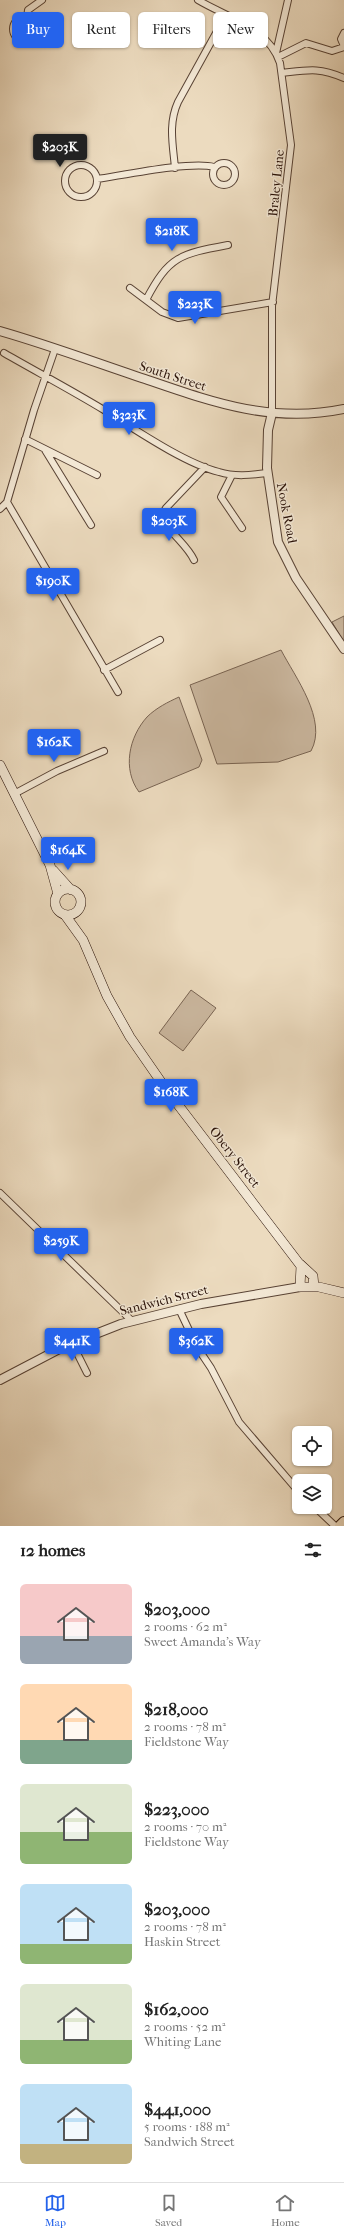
<!DOCTYPE html>
<html lang="en">
<head>
<meta charset="utf-8">
<style>
  :root { --surface:#fff; --page:#f2f2f2; --text:#222; --muted:#767676; --line:#e0e0e0; --accent:#2563eb }
  body { margin:0; font-family:"IM FELL French Canon",serif; background:var(--page); color:var(--text); height:100vh; display:flex; flex-direction:column; font-size:15px; white-space:nowrap }
  * { box-sizing:border-box; margin:0 }
  p { font-size:13px; color:var(--muted) }
  .icon { flex:none; width:22px; height:22px; fill:none; stroke:currentColor; stroke-width:2; stroke-linecap:round; stroke-linejoin:round }
  .map { position:relative; height:1526px; overflow:hidden }
  .sheet { display:flex; flex-direction:column; background:var(--surface); flex:1 }
  .sheet>* { flex:none }
  .top-card { position:absolute; left:12px; top:12px; width:320px; height:36px; display:flex; gap:8px }
  .tools { position:absolute; left:292px; top:1426px; display:grid; gap:8px }
  .tools a { display:grid; place-items:center; width:40px; height:40px; border-radius:6px; background:var(--surface); box-shadow:0 1px 3px #0004; font-size:20px }
  .price { position:absolute; translate:-50% -34px; padding:0 9px; border-radius:4px; background:var(--accent); color:#fff; font-size:13px; line-height:26px; filter:drop-shadow(0 1px 2px #0008) }
  .price::after { content:''; position:absolute; left:50%; top:24px; width:12px; height:9px; margin-left:-6px; background:inherit; clip-path:polygon(0 0,100% 0,50% 100%) }
  .price.active { background:#222; color:#fff }
  ul { padding:0; list-style:none }
  li { display:flex; align-items:center; gap:12px; height:100px; padding:0 20px }
  li span { display:grid; place-items:center; flex:none; width:112px; height:80px; border-radius:6px; color:#555 }
  li>.icon { margin-inline-start:auto }
  span .icon { width:48px; height:48px; fill:#fffc; stroke-width:1 }
  li b { font-size:17px }
  h2 { display:flex; justify-content:space-between; align-items:center; height:48px; padding:0 20px; font-size:17px }
  .pill { padding:0 14px; border-radius:6px; background:var(--surface); box-shadow:0 1px 3px #0004; font-size:14px; line-height:36px }
  .pill.active { background:var(--accent); color:#fff }
  .tab-bar { display:flex; justify-content:space-around; align-items:center; height:56px; border-top:1px solid var(--line); background:var(--surface); font-size:11px; color:var(--muted) }
  .tab-bar a { display:grid; justify-items:center; gap:2px }
  .tab-bar .active { color:var(--accent) }
  .map>svg:first-child { display:block }
</style>
</head>
<body>
<div class="map">
<svg width="344" height="1526" viewBox="0 0 344 1526">
  <rect width="100%" height="100%" fill="#ecdbbf"/>
  <filter id="stains"><feTurbulence type="fractalNoise" baseFrequency=".005" numOctaves="4"/><feColorMatrix values="0 0 0 0 .2 0 0 0 0 .09 0 0 0 0 .02 0 0 0 .5 -.17"/></filter>
  <radialGradient id="worn" r=".72"><stop offset=".6" stop-color="#630" stop-opacity="0"/><stop offset="1" stop-color="#630" stop-opacity=".3"/></radialGradient>
  <path fill="#cbb8a0" stroke="#796453" d="M344,616v26l-12,-20z
    M281,650c14,27 47,70 30,101l-33,11 -61,2 -27,-79z
    M179,697l23,63 -3,7 -60,25c-17,-23 -10,-55 8,-75 9,-9 21,-15 32,-20z
    M191,990l25,18 -33,43 -24,-18z"/>
  <g fill="none" stroke-linecap="round" stroke-linejoin="round">
    <defs>
      <path id="minor" d="M198,0c30,18 70,27 82,63l11,82 -19,161v107
        M13 29a12 12 0 1 1 24 0a12 12 0 1 1-24 0Z
        M27,18l1,-8 14,-10
        M344,33l-3,6 3,7
        M276,53l12,-53
        M278,57l28,-14 26,8 12,-4
        M282,73c26,-3 37,-6 62,5
        M213 174a11 11 0 1 1 22 0a11 11 0 1 1-22 0Z
        M65 181a16 16 0 1 1 32 0a16 16 0 1 1-32 0Z
        M175,168c-2,-23 -7,-44 3,-66l48,-87
        M97,179c27,-4 94,-18 117,-12
        M130,288l32,24 16,6 95,-16
        M146,300c23,-44 34,-46 82,-55
        M4,353c33,19 67,37 100,57 32,20 80,53 115,62 16,5 32,3 48,1
        M25,439l72,36
        M45,450l46,75
        M232,475l-11,22 21,31
        M7,502l111,190
        M0,509l7,-7 27,-92 21,-61
        M194,560c-8,-17 -26,-27 -32,-45l4,-7 39,-41
        M104,670l56,-30
        M14,794l43,-23 47,-20
        M0,1193l132,128
        M179,1309l18,38 14,21 28,54 60,70
        M72,1343l15,30
        M315,1507l20,19"/>
      <path id="tertiary" d="M0,331c49,14 97,32 145,48 67,23 127,45 199,30
        M272,413l-4,17 -1,38 11,74 18,36 48,71
        M0,1380l65,-34 56,-22 80,-20 99,-17"/>
      <path id="secondary" d="M0,765l50,100 8,29
        M53,870l18,20
        M55 902a13 13 0 1 1 26 0a13 13 0 1 1-26 0Z
        M65,915l18,25 24,56 23,41 36,52 135,177 -1,21h19l25,6
        M300,1264l13,12 1,11"/>
      <path id="primary" d="M340,1526l4,-4"/>
    </defs>
    <use href="#minor" stroke="#584234" stroke-width="8"/>
    <use href="#tertiary" stroke="#584234" stroke-width="10"/>
    <use href="#secondary" stroke="#270f06" stroke-width="10"/>
    <use href="#primary" stroke="#270f06" stroke-width="12"/>
    <use href="#minor" stroke="#f3e8d5" stroke-width="6"/>
    <use href="#tertiary" stroke="#f3e8d5" stroke-width="8"/>
    <use href="#secondary" stroke="#f3e8d5" stroke-width="9"/>
    <use href="#primary" stroke="#ecdbbf" stroke-width="10"/>
  </g>
  <g text-anchor="middle" dominant-baseline="central" stroke-width="3" stroke-linejoin="round" paint-order="stroke">
    <g font-size="13" fill="#270f06" stroke="#f3e8d5">
      <text transform="translate(276 183) rotate(-84)">Braley Lane</text>
      <text transform="translate(173 376) rotate(18)">South Street</text>
      <text transform="translate(287 513) rotate(79)">Nook Road</text>
      <text transform="translate(235 1157) rotate(52)">Obery Street</text>
      <text transform="translate(164 1300) rotate(-14)">Sandwich Street</text>
    </g>
  </g>
  <rect width="100%" height="100%" filter="url(#stains)"/>
  <rect width="100%" height="100%" fill="url(#worn)"/>
</svg>
<div class="tools">
<a><svg class="icon" aria-label="locate" viewBox="0 0 24 24"><circle cx="12" cy="12" r="6"/><path d="M12 2v4M12 18v4M2 12h4M18 12h4"/></svg></a>
<a><svg class="icon" aria-label="layers" viewBox="0 0 24 24"><path d="M12 4l9 5-9 5-9-5zM3 14l9 5 9-5"/></svg></a>
</div>
<b class="price active" style="left:60px;top:168px">$203K</b>
<b class="price" style="left:172px;top:252px">$218K</b>
<b class="price" style="left:195px;top:325px">$223K</b>
<b class="price" style="left:129px;top:436px">$323K</b>
<b class="price" style="left:169px;top:542px">$203K</b>
<b class="price" style="left:53px;top:602px">$190K</b>
<b class="price" style="left:54px;top:763px">$162K</b>
<b class="price" style="left:68px;top:871px">$164K</b>
<b class="price" style="left:171px;top:1113px">$168K</b>
<b class="price" style="left:61px;top:1262px">$259K</b>
<b class="price" style="left:72px;top:1362px">$441K</b>
<b class="price" style="left:196px;top:1362px">$362K</b>
<div class="top-card">
<a class="pill active">Buy</a>
<a class="pill">Rent</a>
<a class="pill">Filters</a>
<a class="pill">New</a>
</div>
</div>
<section class="sheet">
<h2>12 homes<svg class="icon" aria-label="filters" viewBox="0 0 24 24"><path d="M4 7h16M4 17h16"/><circle cx="9" cy="7" r="2"/><circle cx="15" cy="17" r="2"/></svg></h2>
<ul>
<li><span style="background:linear-gradient(#f6c9c9 65%,#9aa5b1 0)"><svg class="icon" aria-label="home" viewBox="0 0 24 24"><path d="M3 11l9-7 9 7M6 9v11h12V9"/></svg></span><div><b>$203,000</b><p>2 rooms · 62 m²</p><p>Sweet Amanda's Way</p></div></li>
<li><span style="background:linear-gradient(#ffd9b3 70%,#7fa58c 0)"><svg class="icon" aria-label="home" viewBox="0 0 24 24"><path d="M3 11l9-7 9 7M6 9v11h12V9"/></svg></span><div><b>$218,000</b><p>2 rooms · 78 m²</p><p>Fieldstone Way</p></div></li>
<li><span style="background:linear-gradient(#dfe7d0 60%,#8fb573 0)"><svg class="icon" aria-label="home" viewBox="0 0 24 24"><path d="M3 11l9-7 9 7M6 9v11h12V9"/></svg></span><div><b>$223,000</b><p>2 rooms · 70 m²</p><p>Fieldstone Way</p></div></li>
<li><span style="background:linear-gradient(#bfe0f5 75%,#8fb573 0)"><svg class="icon" aria-label="home" viewBox="0 0 24 24"><path d="M3 11l9-7 9 7M6 9v11h12V9"/></svg></span><div><b>$203,000</b><p>2 rooms · 78 m²</p><p>Haskin Street</p></div></li>
<li><span style="background:linear-gradient(#dfe7d0 70%,#8fb573 0)"><svg class="icon" aria-label="home" viewBox="0 0 24 24"><path d="M3 11l9-7 9 7M6 9v11h12V9"/></svg></span><div><b>$162,000</b><p>2 rooms · 52 m²</p><p>Whiting Lane</p></div></li>
<li><span style="background:linear-gradient(#bfe0f5 75%,#c2b280 0)"><svg class="icon" aria-label="home" viewBox="0 0 24 24"><path d="M3 11l9-7 9 7M6 9v11h12V9"/></svg></span><div><b>$441,000</b><p>5 rooms · 188 m²</p><p>Sandwich Street</p></div></li>
</ul>
</section>
<nav class="tab-bar">
<a class="active"><svg class="icon" aria-label="map" viewBox="0 0 24 24"><path d="M3 6l6-2 6 2 6-2v14l-6 2-6-2-6 2zM9 4v14M15 6v14"/></svg>Map</a>
<a><svg class="icon" aria-label="saved" viewBox="0 0 24 24"><path d="M7 4h10v16l-5-4-5 4z"/></svg>Saved</a>
<a><svg class="icon" aria-label="home" viewBox="0 0 24 24"><path d="M3 11l9-7 9 7M6 9v11h12V9"/></svg>Home</a>
</nav>
</body>
</html>
